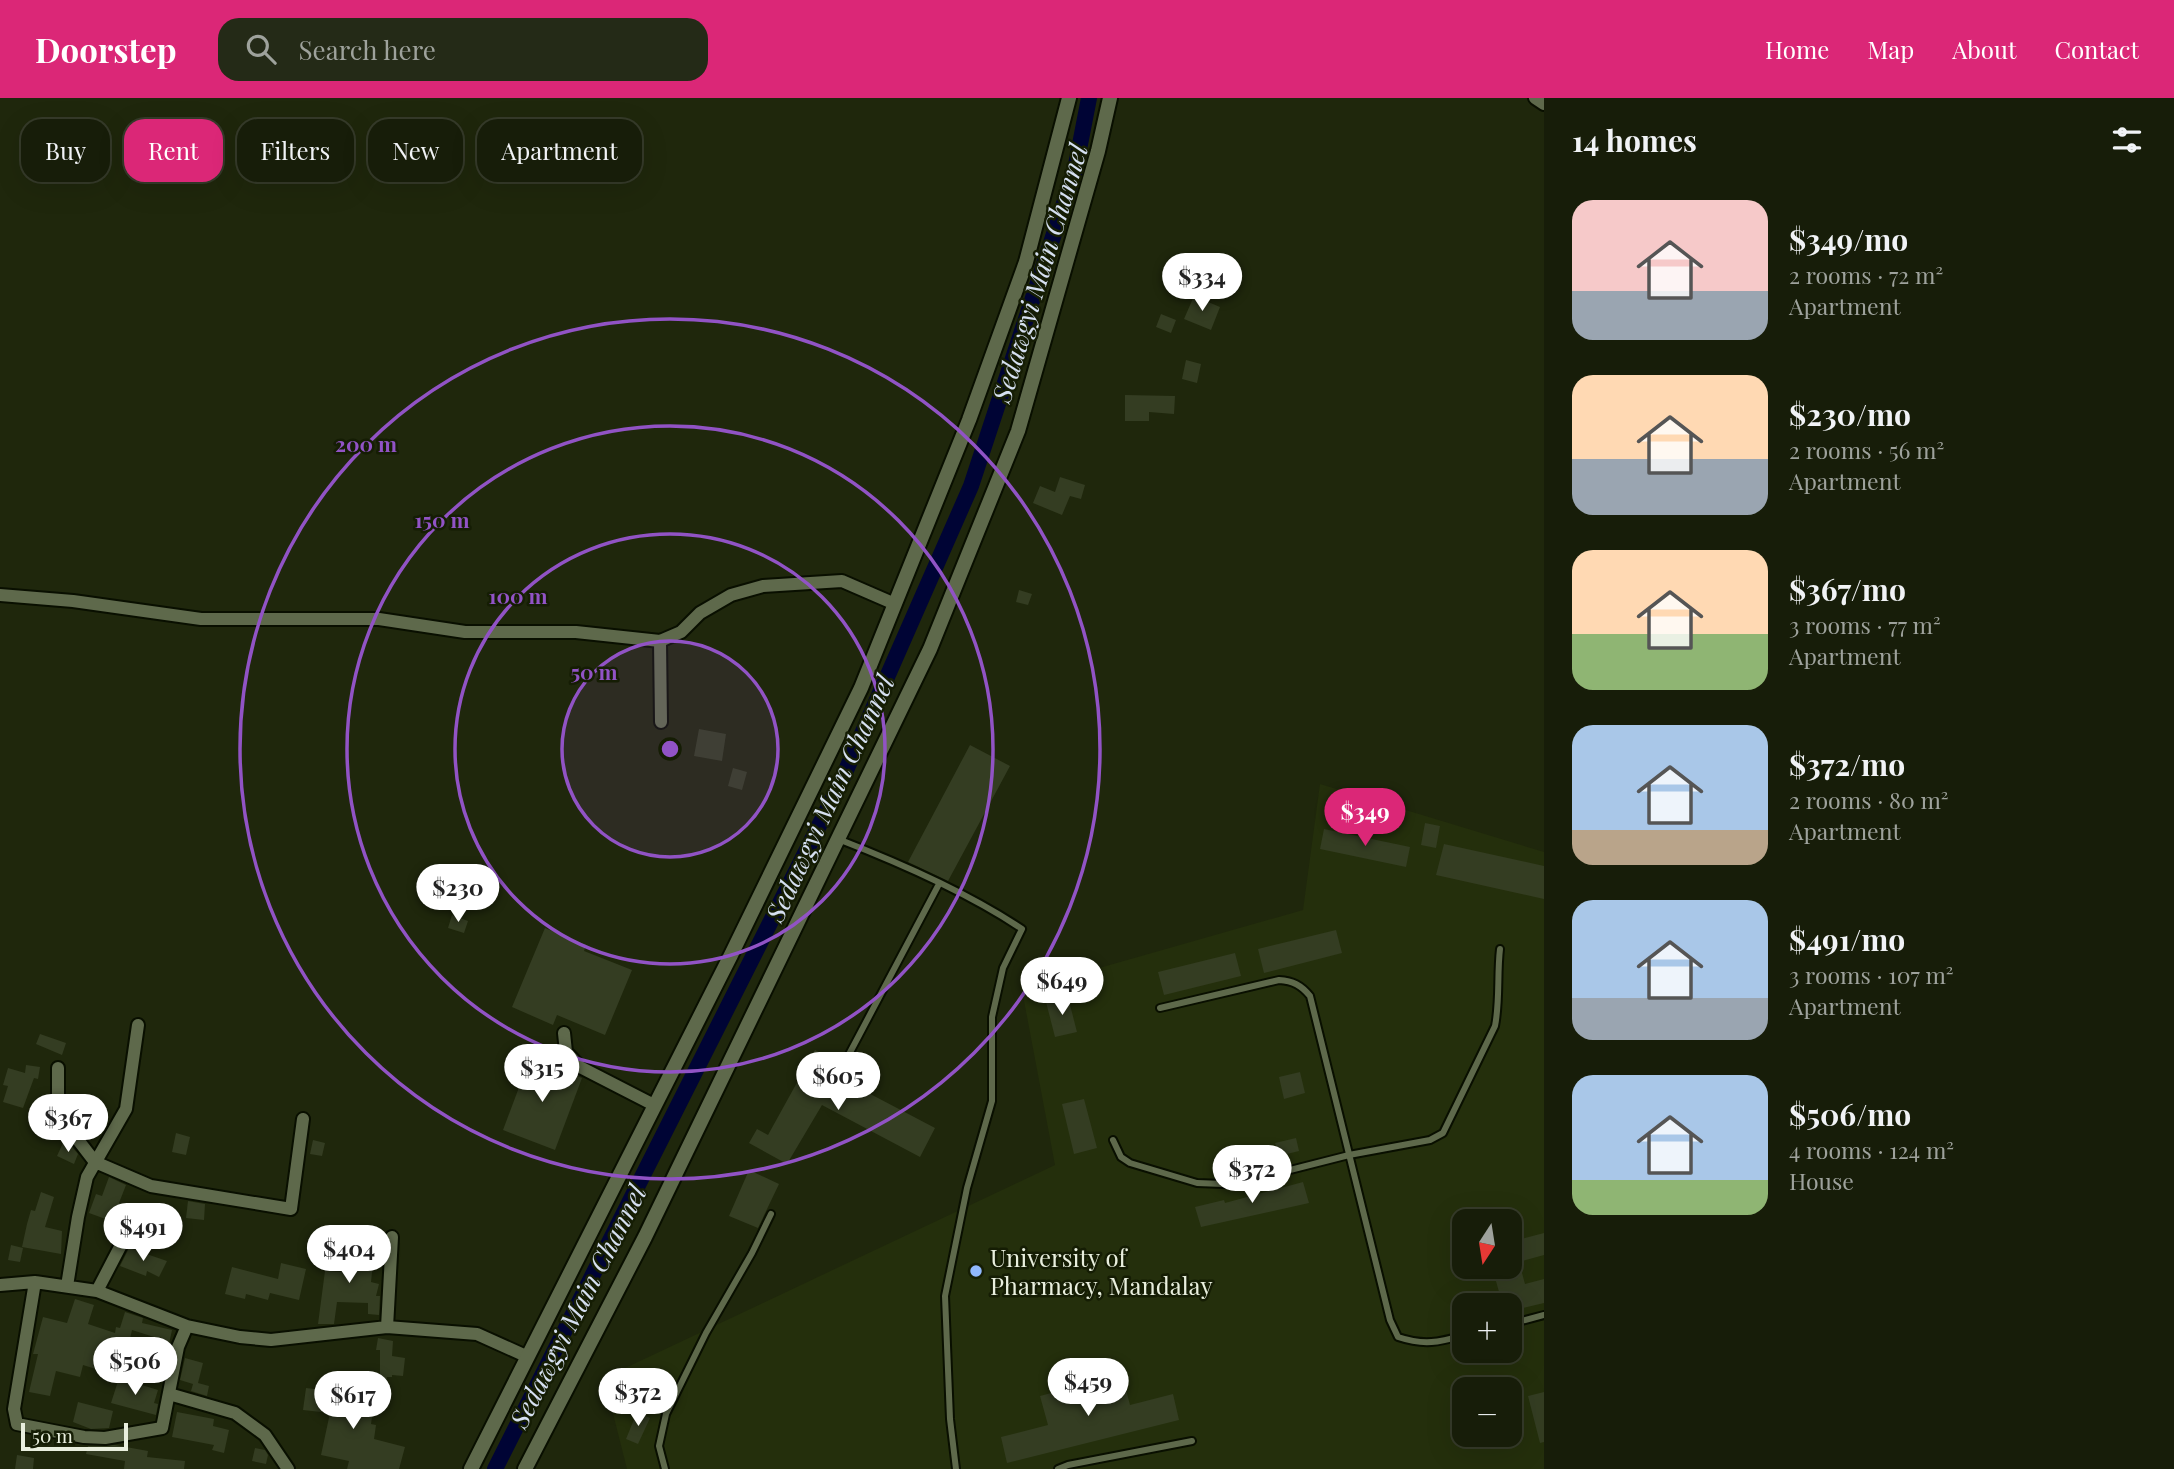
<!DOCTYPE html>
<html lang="en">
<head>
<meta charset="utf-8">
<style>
  :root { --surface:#171d09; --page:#242a17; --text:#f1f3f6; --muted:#9ea29c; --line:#363b2a; --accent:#db2777 }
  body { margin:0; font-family:"Playfair Display",serif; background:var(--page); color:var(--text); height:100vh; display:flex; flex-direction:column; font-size:26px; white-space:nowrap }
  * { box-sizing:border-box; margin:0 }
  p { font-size:23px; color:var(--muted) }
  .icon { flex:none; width:38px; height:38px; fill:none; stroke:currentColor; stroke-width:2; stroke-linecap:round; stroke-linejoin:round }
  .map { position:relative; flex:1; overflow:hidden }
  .panel { display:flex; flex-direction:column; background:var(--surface); width:630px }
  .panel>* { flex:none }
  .banner { position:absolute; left:21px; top:21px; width:665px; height:63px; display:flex; gap:14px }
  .needle { width:46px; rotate:192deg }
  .controls { position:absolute; left:1452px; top:1111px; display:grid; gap:14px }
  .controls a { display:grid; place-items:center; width:70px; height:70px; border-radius:14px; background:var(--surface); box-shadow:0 7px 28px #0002,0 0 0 2px var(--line); font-size:35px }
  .scale { position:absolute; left:21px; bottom:18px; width:107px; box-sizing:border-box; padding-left:7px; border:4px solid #e9efde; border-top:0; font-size:19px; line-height:24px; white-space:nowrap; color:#e9efde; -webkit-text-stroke:5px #151d04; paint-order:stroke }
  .price { position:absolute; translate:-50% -60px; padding:0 16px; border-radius:24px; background:#fff; color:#222; font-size:23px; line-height:46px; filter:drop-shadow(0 2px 4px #0008) }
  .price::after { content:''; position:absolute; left:50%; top:42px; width:21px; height:16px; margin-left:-10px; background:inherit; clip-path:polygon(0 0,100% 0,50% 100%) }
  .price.selected { background:var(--accent); color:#fff }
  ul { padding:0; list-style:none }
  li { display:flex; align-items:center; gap:21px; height:175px; padding:0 28px }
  li span { display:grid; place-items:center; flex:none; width:196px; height:140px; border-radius:21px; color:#555 }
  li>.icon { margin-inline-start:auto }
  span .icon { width:84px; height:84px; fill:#fffc; stroke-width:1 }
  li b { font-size:30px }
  h2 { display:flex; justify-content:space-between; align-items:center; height:84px; padding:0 28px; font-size:30px }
  .tag { padding:0 24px; border-radius:21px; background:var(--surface); box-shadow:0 7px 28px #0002,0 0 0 2px var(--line); font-size:24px; line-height:63px }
  .tag.selected { background:var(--accent); color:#fff }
  header { display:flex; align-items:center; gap:42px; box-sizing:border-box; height:98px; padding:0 35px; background:var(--accent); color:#fff }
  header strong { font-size:33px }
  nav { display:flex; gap:38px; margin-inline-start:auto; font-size:24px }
  .search { width:490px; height:63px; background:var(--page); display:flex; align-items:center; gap:18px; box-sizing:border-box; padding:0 24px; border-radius:21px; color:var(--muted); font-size:26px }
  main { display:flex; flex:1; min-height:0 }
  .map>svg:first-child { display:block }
</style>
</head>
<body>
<header>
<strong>Doorstep</strong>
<div class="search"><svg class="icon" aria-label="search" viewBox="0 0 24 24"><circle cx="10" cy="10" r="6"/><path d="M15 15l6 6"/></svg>Search here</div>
<nav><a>Home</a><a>Map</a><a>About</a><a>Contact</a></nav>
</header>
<main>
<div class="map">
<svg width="1544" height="1371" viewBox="0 0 1544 1371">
  <rect width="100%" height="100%" fill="#1f270c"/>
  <path fill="#242f0c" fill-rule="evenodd" d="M1320,686l224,68v617h-917l-23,-91 451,-213 -33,-175 281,-80zM1465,1124h45v45h-45zM1465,1208h45v45h-45zM1465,1292h45v45h-45z"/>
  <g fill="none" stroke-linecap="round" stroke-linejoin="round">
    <path stroke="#000435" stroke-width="16" d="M495,1371l345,-685 131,-298 104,-316 14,-72"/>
  </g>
  <path fill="#343d22" d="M1194,198l26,11 -9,23 -27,-11z
    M1161,216l15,6 -5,13 -15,-6z
    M1186,262l15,4 -4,19 -15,-4z
    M1125,297l50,1 -1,18 -25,-2v9h-24z
    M1060,379l25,8 -4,14 -11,-3 -8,19 -29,-12 7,-17 15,6z
    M1019,492l13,4 -4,11 -12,-3z
    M699,631l27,5 -4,27 -28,-5z
    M970,647l40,21 -62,115 -40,-19z
    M733,670l14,4 -5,18 -14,-4z
    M1425,725l15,3 -4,22 -15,-3z
    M1324,731l86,18 -4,20 -86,-18z
    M1444,746l100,22v33l-108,-24z
    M452,817l16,6 -4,12 -16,-5z
    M545,830l41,17 -2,6 48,19 -27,65 -48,-20 -4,10 -41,-18z
    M1336,832l6,23 -78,20 -6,-24z
    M1235,855l6,23 -77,19 -6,-23z
    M1068,899l9,35 -22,5 -9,-35z
    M40,936l26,9 -4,12 -26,-11z
    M815,952l29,16 -6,11 97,51 -15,29 -98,-52 -35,59 -38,-21 8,-14 11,6z
    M530,960l52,20 -27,72 -52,-20z
    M26,967l14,2 -2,12 -4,-1 -11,30 -20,-6 5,-16 -5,-1 5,-17 17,5z
    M1300,974l5,21 -21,6 -5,-22z
    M1084,1001l13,49 -23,6 -12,-50z
    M176,1035l14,4 -4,18 -14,-3z
    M1296,1040l3,13 -20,5 -4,-13z
    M313,1042l12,3 -3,13 -12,-2z
    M63,1045l9,4 6,7 -4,10 -17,-8z
    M749,1072l30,14 -21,44 -29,-12z
    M109,1079l17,8 -7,18 25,9 2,-3 33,14 -8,16 -43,-23 -7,18 -7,5 -8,-3 5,-15 -22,-8 7,-19 6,2z
    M1303,1084l6,21 -108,24 -6,-20 29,-7 1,3z
    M41,1094l13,5 -9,30 17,4 -1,23 -39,-7 5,-23 4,-14 4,1z
    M188,1103l17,3 -1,16 -18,-2z
    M1544,1135v22l-25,7 6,22 19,-5v24l-29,7h-5v-4h-7l-11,-39h18v-25z
    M349,1140l14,3 -5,21 15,1 -2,19 8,2 -3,12h4l-1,19 -11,-1v-11l-31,-1 -3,22h-16l7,-53 16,1z
    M11,1147l12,3 -3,14 -12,-2z
    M129,1150l38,13 -8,16 -12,-6 -1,5 -26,-10z
    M281,1165l25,6 -7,31 -29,-7 -2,7 -22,-6 -1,5 -20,-5 7,-27 46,12z
    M75,1201l19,6 -6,19 27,9 1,-6 4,1 5,-16 18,6 -1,5 30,7 -3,14 -16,-4 1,-3 -22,-7 -2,9 -3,-1 -9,38 -35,-11 -3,12 -24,-6 -6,25 -21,-4 9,-38h-5l10,-37 24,6z
    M378,1240l15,3 -1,15 13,2 -2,18 -11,-1v2h-5l-1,7 -6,-1v-33h-4z
    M185,1260l18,5 -5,20 11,3 -2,10 -16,-5 2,-7 -13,-4z
    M1122,1276l8,31 43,-11 6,26 -172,43 -6,-26 47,-12 -8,-29z
    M119,1280l39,12 -4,13 4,1 -2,11 -45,-12z
    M306,1290l16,2v2l53,5 -4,27 5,1 -2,14 31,8 -6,22h-52l2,-8 -28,-6 9,-42 -27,-3z
    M1544,1294v50l-4,1 -12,-47z
    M78,1304l35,9 -4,17 -18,1 -18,-7z
    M177,1314l37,7 -1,7 16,4 -5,23 -12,-3 2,-5 -42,-8z
    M637,1314l13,6 -12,26 -12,-5z
    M115,1347l33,6 -1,6 38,4 -1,8h-60l1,-8 -39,-7 2,-8z
    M255,1350l10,2 3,5 -2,9 -14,-3z
    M17,1357l17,3 -1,11h-18z"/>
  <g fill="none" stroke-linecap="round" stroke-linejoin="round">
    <defs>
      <path id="service" d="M838,741c62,24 129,53 184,90l-19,39 -11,49v84l-25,87 -22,108 5,123 6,50
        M1160,910l119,-28c14,1 22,5 31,16l80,324 8,17c27,9 41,5 67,-2
        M846,962l93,-176
        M1113,1042l8,17 9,6 67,20 26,1 24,-3 102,-26 81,-15 13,-7 52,-107c5,-25 2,-52 5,-77
        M1510,1226l34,-9
        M665,1371l-6,-23 7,-32 40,-81 46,-80 19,-39
        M1058,1371l10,-4 124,-24"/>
      <path id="minor" d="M1535,0l9,6
        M0,497l73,6 128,18h178l86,13h111l84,9 21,-9 19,-19 31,-18 32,-9 79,-5 53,23
        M660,543l1,81
        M564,935l2,19 14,15 74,38
        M58,970v46l37,48 56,24 140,23 12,-90
        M35,1184l-21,127 3,15 67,13 21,1 57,-10 16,-81 9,-21
        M0,1187l35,-3 62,9 90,35 53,11 31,3 116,-13 90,7 49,22
        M67,1188l11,-69 9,-40 39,-68 12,-84
        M97,1193l25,-48
        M387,1229l5,-90
        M169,1296l66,19 30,22 23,34"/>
      <path id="tertiary" d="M471,1371l260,-514 130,-267 108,-268 57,-158 43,-164
        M525,1371l120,-232 285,-588 88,-218 80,-280 12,-53"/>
    </defs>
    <use href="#service" stroke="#090f00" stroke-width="10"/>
    <use href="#minor" stroke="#090f00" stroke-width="16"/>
    <use href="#tertiary" stroke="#090f00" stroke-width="18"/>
    <use href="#service" stroke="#5e694b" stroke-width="6"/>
    <use href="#minor" stroke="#5e694b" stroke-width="12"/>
    <use href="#tertiary" stroke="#5e694b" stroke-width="14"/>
  </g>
  <circle cx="670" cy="651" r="108" fill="#9153c5" fill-opacity=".12"/>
  <g fill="none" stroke="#9153c5" stroke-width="3.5">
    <circle cx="670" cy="651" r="108"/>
    <circle cx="670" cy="651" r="215"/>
    <circle cx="670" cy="651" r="323"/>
    <circle cx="670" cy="651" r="430"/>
  </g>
  <circle fill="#90b8fd" stroke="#151d04" stroke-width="2.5" cx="976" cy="1173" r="7"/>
  <g text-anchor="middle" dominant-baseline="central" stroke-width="5" stroke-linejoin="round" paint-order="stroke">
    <g font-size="24" fill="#e9efde" stroke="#151d04" text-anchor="start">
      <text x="990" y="1159">University of<tspan x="990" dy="28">Pharmacy, Mandalay</tspan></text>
    </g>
    <g font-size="26" font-style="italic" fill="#d6e0f1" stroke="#151d04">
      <text transform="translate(1039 175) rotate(-73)">Sedawgyi Main Channel</text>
      <text transform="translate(829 700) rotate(-65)">Sedawgyi Main Channel</text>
      <text transform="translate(577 1208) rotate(-63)">Sedawgyi Main Channel</text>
    </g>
  </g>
  <circle cx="670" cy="651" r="10" fill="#9153c5" stroke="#151d04" stroke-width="3.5"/>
  <g font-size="21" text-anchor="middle" font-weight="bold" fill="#9153c5" stroke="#151d04" stroke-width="5" stroke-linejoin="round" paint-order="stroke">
    <text x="366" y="354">200 m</text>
    <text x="442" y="430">150 m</text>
    <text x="518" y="506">100 m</text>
    <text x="594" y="582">50 m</text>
  </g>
</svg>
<div class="controls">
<a><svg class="needle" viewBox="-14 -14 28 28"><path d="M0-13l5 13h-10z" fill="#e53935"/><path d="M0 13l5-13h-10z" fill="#9ea29c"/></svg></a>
<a>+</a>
<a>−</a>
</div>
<div class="scale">50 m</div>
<b class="price" style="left:1202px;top:215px">$334</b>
<b class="price selected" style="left:1365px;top:750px">$349</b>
<b class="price" style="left:458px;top:826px">$230</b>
<b class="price" style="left:1062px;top:919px">$649</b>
<b class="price" style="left:542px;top:1006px">$315</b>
<b class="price" style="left:838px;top:1014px">$605</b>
<b class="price" style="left:68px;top:1056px">$367</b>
<b class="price" style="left:1252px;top:1107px">$372</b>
<b class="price" style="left:143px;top:1165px">$491</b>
<b class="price" style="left:349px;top:1187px">$404</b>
<b class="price" style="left:135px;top:1299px">$506</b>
<b class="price" style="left:1088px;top:1320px">$459</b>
<b class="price" style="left:638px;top:1330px">$372</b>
<b class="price" style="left:353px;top:1333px">$617</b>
<div class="banner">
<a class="tag">Buy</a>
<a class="tag selected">Rent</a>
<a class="tag">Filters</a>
<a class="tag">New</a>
<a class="tag">Apartment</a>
</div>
</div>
<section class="panel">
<h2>14 homes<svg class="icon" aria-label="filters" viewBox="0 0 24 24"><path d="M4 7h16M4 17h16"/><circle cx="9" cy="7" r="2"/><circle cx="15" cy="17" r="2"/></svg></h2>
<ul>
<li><span style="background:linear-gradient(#f6c9c9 65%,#9aa5b1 0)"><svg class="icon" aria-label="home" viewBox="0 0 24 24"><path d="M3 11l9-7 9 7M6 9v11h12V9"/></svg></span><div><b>$349/mo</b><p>2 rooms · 72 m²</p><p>Apartment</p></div></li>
<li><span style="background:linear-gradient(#ffd9b3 60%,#9aa5b1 0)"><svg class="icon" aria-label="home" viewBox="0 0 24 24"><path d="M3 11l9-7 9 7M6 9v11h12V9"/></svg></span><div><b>$230/mo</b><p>2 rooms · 56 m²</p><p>Apartment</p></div></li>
<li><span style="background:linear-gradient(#ffd9b3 60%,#8fb573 0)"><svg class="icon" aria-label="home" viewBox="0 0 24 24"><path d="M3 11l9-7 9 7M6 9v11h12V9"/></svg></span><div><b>$367/mo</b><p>3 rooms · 77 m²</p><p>Apartment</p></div></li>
<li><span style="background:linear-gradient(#a9c7e8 75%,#b9a48a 0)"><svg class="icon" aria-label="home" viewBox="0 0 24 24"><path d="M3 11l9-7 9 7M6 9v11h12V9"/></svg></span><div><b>$372/mo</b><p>2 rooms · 80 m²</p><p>Apartment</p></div></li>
<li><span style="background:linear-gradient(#a9c7e8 70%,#9aa5b1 0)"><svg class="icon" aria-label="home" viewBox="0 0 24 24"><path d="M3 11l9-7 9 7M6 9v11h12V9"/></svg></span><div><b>$491/mo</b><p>3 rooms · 107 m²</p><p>Apartment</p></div></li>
<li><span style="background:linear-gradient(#a9c7e8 75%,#8fb573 0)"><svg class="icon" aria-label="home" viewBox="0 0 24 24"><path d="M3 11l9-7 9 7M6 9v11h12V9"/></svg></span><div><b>$506/mo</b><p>4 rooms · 124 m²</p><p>House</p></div></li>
</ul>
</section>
</main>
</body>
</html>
